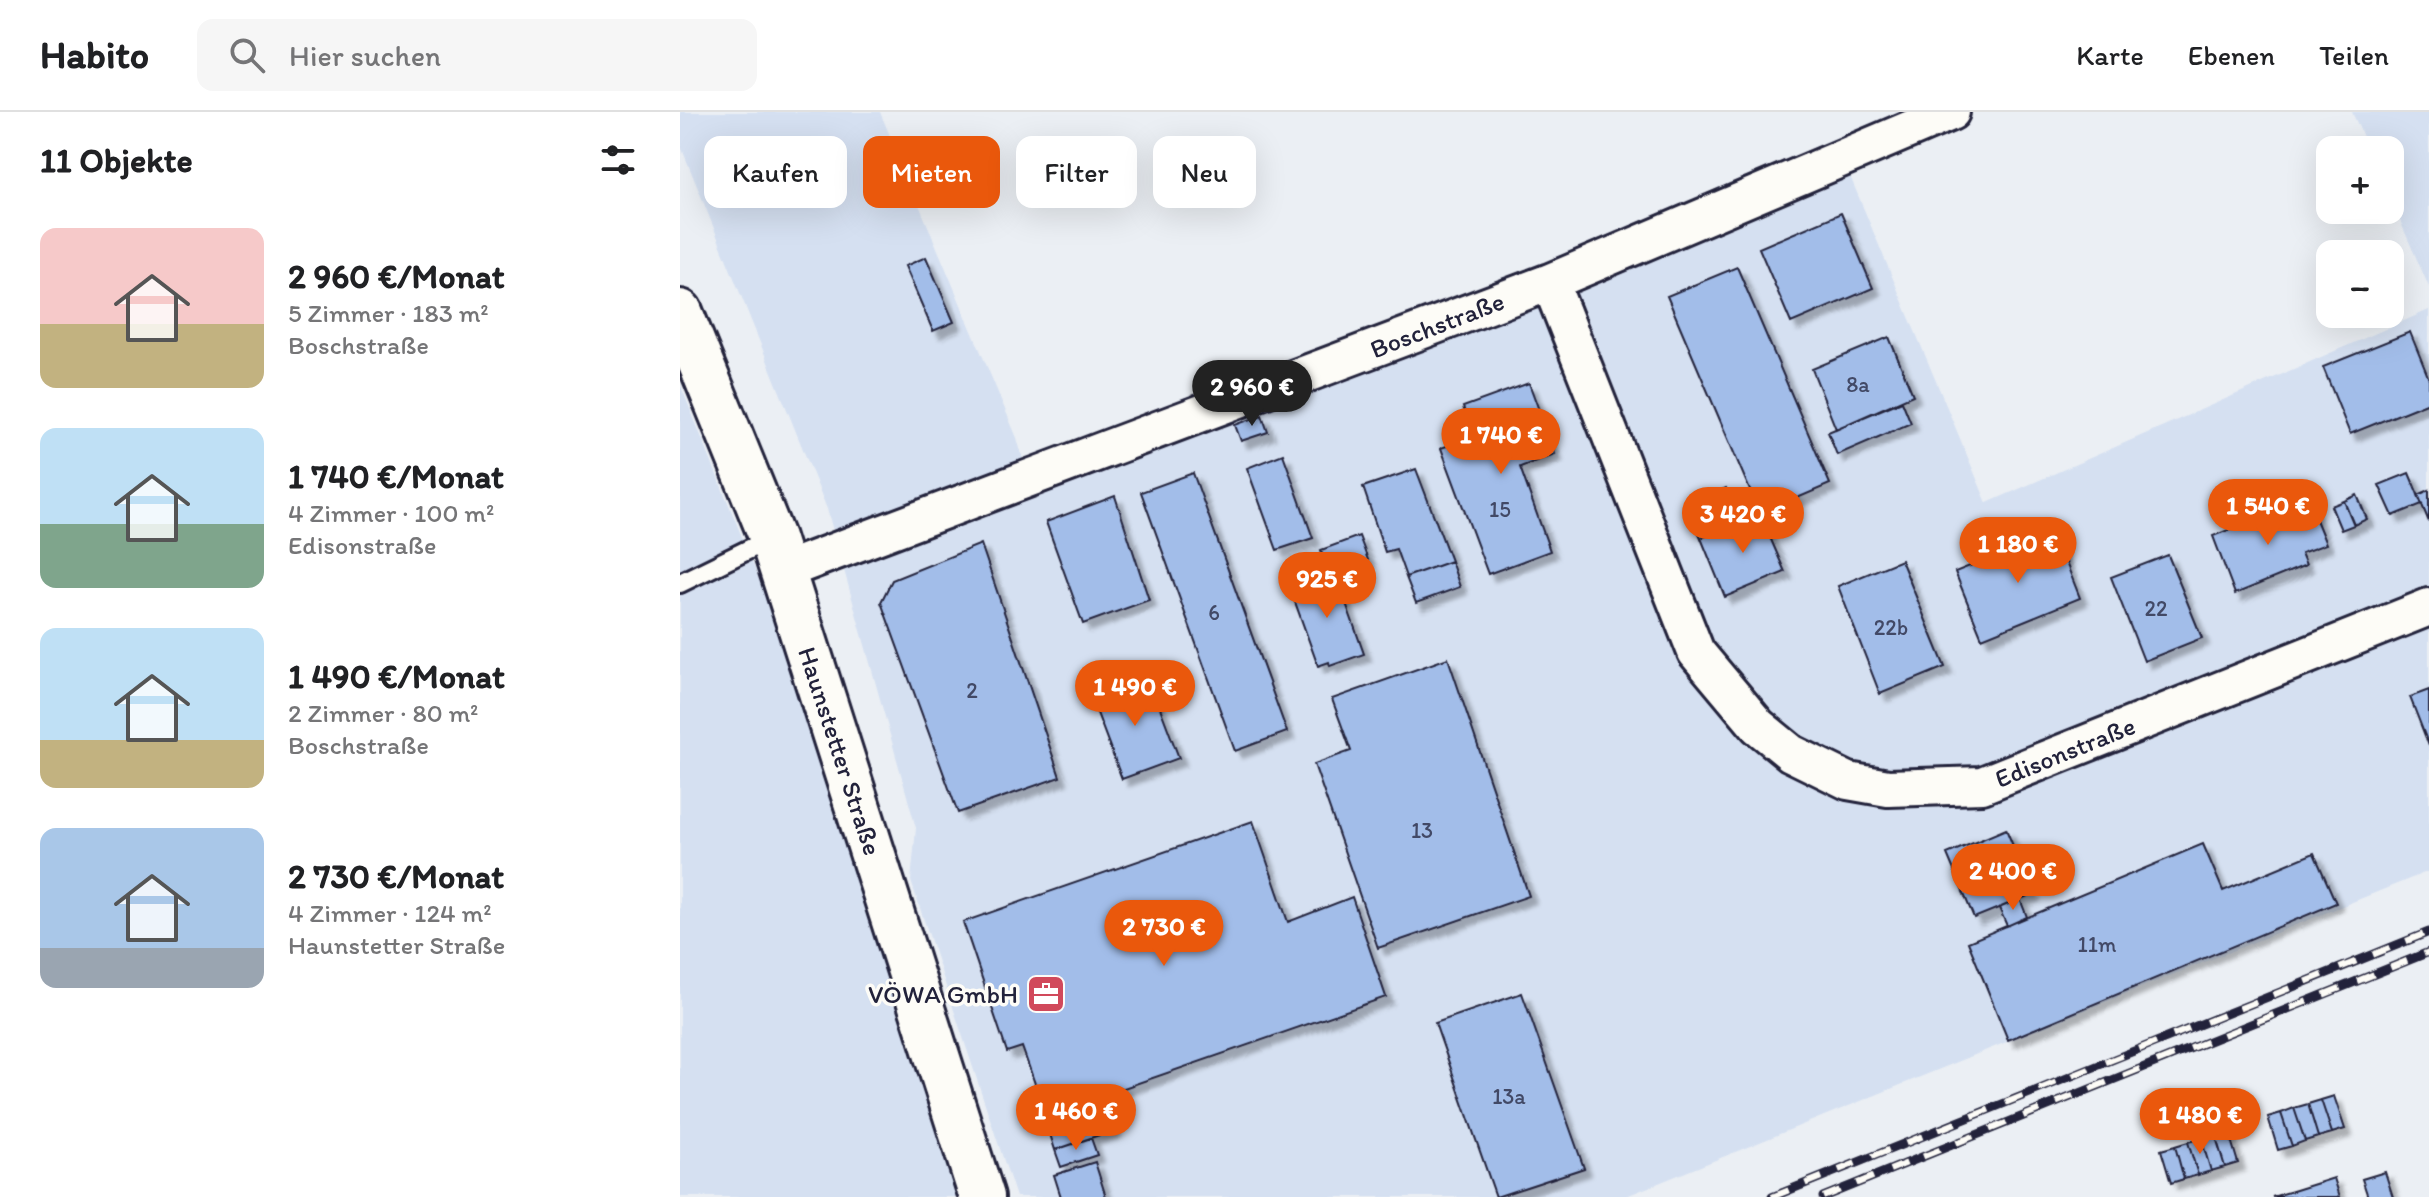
<!DOCTYPE html>
<html lang="de">
<head>
<meta charset="utf-8">
<style>
  :root { --surface:#fff; --page:#f6f6f6; --text:#202124; --muted:#757577; --line:#e0e0e0; --accent:#ea580c }
  body { margin:0; font-family:Itim,sans-serif; background:var(--page); color:var(--text); height:100vh; display:flex; flex-direction:column; font-size:30px; white-space:nowrap }
  * { box-sizing:border-box; margin:0 }
  p { font-size:26px; color:var(--muted) }
  .icon { flex:none; width:44px; height:44px; fill:none; stroke:currentColor; stroke-width:2; stroke-linecap:round; stroke-linejoin:round }
  .map { position:relative; flex:1; overflow:hidden }
  .sheet { display:flex; flex-direction:column; background:var(--surface); width:680px }
  .sheet>* { flex:none }
  .top-card { position:absolute; left:24px; top:24px; width:760px; height:72px; display:flex; gap:16px }
  .tools { position:absolute; left:1636px; top:24px; display:grid; gap:16px }
  .tools a { display:grid; place-items:center; width:88px; height:88px; border-radius:16px; background:var(--surface); box-shadow:0 8px 32px #0002; font-size:40px }
  .price { position:absolute; translate:-50% -68px; padding:0 18px; border-radius:28px; background:var(--accent); color:#fff; font-size:26px; line-height:52px; filter:drop-shadow(0 2px 4px #0008) }
  .price::after { content:''; position:absolute; left:50%; top:48px; width:24px; height:18px; margin-left:-12px; background:inherit; clip-path:polygon(0 0,100% 0,50% 100%) }
  .price.active { background:#222; color:#fff }
  ul { padding:0; list-style:none }
  li { display:flex; align-items:center; gap:24px; height:200px; padding:0 40px }
  li span { display:grid; place-items:center; flex:none; width:224px; height:160px; border-radius:16px; color:#555 }
  li>.icon { margin-inline-start:auto }
  span .icon { width:96px; height:96px; fill:#fffc; stroke-width:1 }
  li b { font-size:34px }
  h2 { display:flex; justify-content:space-between; align-items:center; height:96px; padding:0 40px; font-size:34px }
  .chip { padding:0 28px; border-radius:16px; background:var(--surface); box-shadow:0 8px 32px #0002; font-size:28px; line-height:72px }
  .chip.active { background:var(--accent); color:#fff }
  header { display:flex; align-items:center; gap:48px; box-sizing:border-box; height:112px; padding:0 40px; background:var(--surface); border-bottom:2px solid var(--line) }
  header strong { font-size:38px }
  nav { display:flex; gap:44px; margin-inline-start:auto; font-size:28px }
  .search { width:560px; height:72px; background:var(--page); display:flex; align-items:center; gap:20px; box-sizing:border-box; padding:0 28px; border-radius:16px; color:var(--muted); font-size:30px }
  main { display:flex; flex:1; min-height:0 }
  .map>svg:first-child { display:block }
</style>
</head>
<body>
<header>
<strong>Habito</strong>
<div class="search"><svg class="icon" aria-label="search" viewBox="0 0 24 24"><circle cx="10" cy="10" r="6"/><path d="M15 15l6 6"/></svg>Hier suchen</div>
<nav><a>Karte</a><a>Ebenen</a><a>Teilen</a></nav>
</header>
<main>
<section class="sheet">
<h2>11 Objekte<svg class="icon" aria-label="filters" viewBox="0 0 24 24"><path d="M4 7h16M4 17h16"/><circle cx="9" cy="7" r="2"/><circle cx="15" cy="17" r="2"/></svg></h2>
<ul>
<li><span style="background:linear-gradient(#f6c9c9 60%,#c2b280 0)"><svg class="icon" aria-label="home" viewBox="0 0 24 24"><path d="M3 11l9-7 9 7M6 9v11h12V9"/></svg></span><div><b>2 960 €/Monat</b><p>5 Zimmer · 183 m²</p><p>Boschstraße</p></div></li>
<li><span style="background:linear-gradient(#bfe0f5 60%,#7fa58c 0)"><svg class="icon" aria-label="home" viewBox="0 0 24 24"><path d="M3 11l9-7 9 7M6 9v11h12V9"/></svg></span><div><b>1 740 €/Monat</b><p>4 Zimmer · 100 m²</p><p>Edisonstraße</p></div></li>
<li><span style="background:linear-gradient(#bfe0f5 70%,#c2b280 0)"><svg class="icon" aria-label="home" viewBox="0 0 24 24"><path d="M3 11l9-7 9 7M6 9v11h12V9"/></svg></span><div><b>1 490 €/Monat</b><p>2 Zimmer · 80 m²</p><p>Boschstraße</p></div></li>
<li><span style="background:linear-gradient(#a9c7e8 75%,#9aa5b1 0)"><svg class="icon" aria-label="home" viewBox="0 0 24 24"><path d="M3 11l9-7 9 7M6 9v11h12V9"/></svg></span><div><b>2 730 €/Monat</b><p>4 Zimmer · 124 m²</p><p>Haunstetter Straße</p></div></li>
</ul>
</section>
<div class="map">
<svg width="1749" height="1085" viewBox="0 0 1749 1085">
  <defs>
    <filter id="shadow"><feDropShadow dx="7" dy="7" stdDeviation="2" flood-color="#0004"/></filter>
  </defs>
  <rect width="100%" height="100%" fill="#ebeff4"/>
  <filter id="ink" filterUnits="userSpaceOnUse"><feTurbulence type="fractalNoise" baseFrequency=".0125" numOctaves="2"/><feDisplacementMap in="SourceGraphic" scale="16" xChannelSelector="R" yChannelSelector="G"/><feConvolveMatrix kernelMatrix="1 2 1 2 8 2 1 2 1" color-interpolation-filters="sRGB"/></filter>
  <g filter="url(#ink)">
    <path fill="#d5e0f1" d="M0,0h200l137,326 11,39 814,-320 145,346 442,-193v561l-805,326h-608l-105,-316 5,-53 -89,-319 -147,-365z
      M1672,0h77v175l-39,-89v-48h-21z
      M0,272l94,232 185,581h-279z"/>
    <path fill="#a2bde9" stroke="#22223b" stroke-width="2" filter="url(#shadow)" d="M1161,101l32,75 -82,35 -32,-75z
      M246,145l28,65 -21,9 -28,-65z
      M1057,155l93,217 -70,30 -93,-218z
      M1730,220l19,47v23l-79,32 -27,-67z
      M1209,225l24,58 -77,34 -24,-60z
      M849,271l26,71 -35,13 30,84 -62,23 -47,-126 33,-12 -11,-29z
      M1222,289l9,22 -74,32 -9,-23z
      M582,303l6,17 -27,9 -6,-16z
      M603,342l30,84 -36,12 -30,-82z
      M736,357l35,92 -45,16 -10,-28 -11,3 -22,-65z
      M513,361l94,259 -52,19 -94,-259z
      M1729,361l13,31 -29,12 -14,-31z
      M1046,376l13,34 -38,16 -14,-33z
      M1749,378v32l-11,-27z
      M1677,383l10,24 -13,6 -10,-24z
      M435,384l34,104 -66,24 -37,-102z
      M1664,389l10,24 -13,5 -10,-24z
      M1630,393l16,39 -25,9 5,12 -71,29 -22,-58 63,-25 2,6z
      M1080,402l25,58 -60,25 -24,-59z
      M1374,420l26,66 -98,40 -27,-66z
      M679,424l9,24 -39,14 -8,-24z
      M301,432l79,233 -102,36 -77,-211 11,-22z
      M1488,443l34,83 -58,23 -33,-84z
      M1221,448l44,107 -65,27 -42,-108z
      M771,449l9,26 -44,16 -10,-26z
      M655,460l29,82 -34,12 -1,-4 -11,4 -28,-78z
      M768,546l81,238 -151,52 -64,-184 37,-13 -19,-52z
      M468,564l31,82 -57,21 -31,-82z
      M1749,578v56l-19,-49z
      M573,709l35,101 64,-25 34,100 -340,118 -24,-68 -15,5 -44,-130z
      M1326,717l27,65 -59,24 -27,-64z
      M1523,732l20,47 91,-38 22,50 -328,137 -40,-98z
      M1340,787l7,18 -20,9 -8,-18z
      M842,881l62,175 -88,29 -61,-174z
      M1654,984l11,33 -13,4 -11,-33z
      M1641,988l11,33 -14,4 -10,-33z
      M1628,992l10,33 -13,4 -11,-33z
      M1614,996l11,33 -13,5 -11,-33z
      M428,999l6,19 -59,20 -6,-19z
      M1601,1001l11,33 -14,4 -10,-33z
      M1548,1018l10,33 -13,4 -10,-33z
      M1535,1022l10,33 -14,4 -10,-33z
      M411,1026l6,17 -36,12 -6,-17z
      M1521,1026l10,33 -13,4 -10,-33z
      M1508,1030l10,33 -14,4 -9,-33z
      M1495,1034l9,33 -13,4 -10,-33z
      M415,1050l11,35h-45l-7,-22z
      M1705,1060l8,25h-25l-6,-18z
      M1654,1066l6,19h-68l24,-7z"/>
    <g fill="none" stroke-linecap="round" stroke-linejoin="round">
      <defs>
        <path id="lane" d="M0,471l92,-45"/>
        <path id="street" d="M870,170l146,370 62,74 33,27 57,28 40,7 94,-3 447,-178
          M103,459l767,-289 401,-170"/>
        <path id="secondary" d="M0,200l92,226 210,659"/>
      </defs>
      <use href="#lane" stroke="#22223b" stroke-width="24"/>
      <use href="#street" stroke="#22223b" stroke-width="42"/>
      <use href="#secondary" stroke="#22223b" stroke-width="50"/>
      <use href="#lane" stroke="#fdfcf7" stroke-width="18"/>
      <use href="#street" stroke="#fdfcf7" stroke-width="36"/>
      <use href="#secondary" stroke="#fdfcf7" stroke-width="44"/>
      <defs>
        <path id="rail" d="M1092,1085l657,-265
          M1143,1085l606,-245"/>
      </defs>
      <use href="#rail" stroke="#22223b" stroke-width="9"/>
      <use href="#rail" stroke="#fdfcf7" stroke-width="6" stroke-dasharray="18" stroke-linecap="butt"/>
    </g>
  </g>
  <defs>
    <symbol id="office-square" viewBox="-11 -11 22 22"><rect x="-9" y="-9" width="18" height="18" rx="4" fill="#d1495b" stroke="#fdfcf7"/><path d="M-6-3h4V-5.5h4V-3h4V5H-6ZM-1-4.5V-3h2v-1.5ZM-6 0V1H6V0Z" fill="#fff"/></symbol>
  </defs>
  <g fill-rule="evenodd">
    <use href="#office-square" x="344" y="860" width="44" height="44"/>
  </g>
  <g text-anchor="middle" dominant-baseline="central" stroke-width="7" stroke-linejoin="round" paint-order="stroke">
    <g font-size="22" fill="#424966">
      <text x="1178" y="272">8a</text>
      <text x="820" y="397">15</text>
      <text x="1476" y="496">22</text>
      <text x="534" y="500">6</text>
      <text x="1211" y="515">22b</text>
      <text x="292" y="578">2</text>
      <text x="742" y="718">13</text>
      <text x="1417" y="832">11m</text>
      <text x="829" y="984">13a</text>
    </g>
    <g font-size="26" fill="#22223b" stroke="#fdfcf7">
      <text transform="translate(757 213) rotate(-21)">Boschstraße</text>
      <text transform="translate(160 639) rotate(72)">Haunstetter Straße</text>
      <text transform="translate(1385 640) rotate(-22)">Edisonstraße</text>
    </g>
    <g font-size="26" fill="#22223b" stroke="#fdfcf7" text-anchor="end">
      <text x="338" y="882">VÖWA GmbH</text>
    </g>
  </g>
</svg>
<div class="tools">
<a>+</a>
<a>−</a>
</div>
<b class="price active" style="left:572px;top:316px">2 960 €</b>
<b class="price" style="left:821px;top:364px">1 740 €</b>
<b class="price" style="left:1588px;top:435px">1 540 €</b>
<b class="price" style="left:1063px;top:443px">3 420 €</b>
<b class="price" style="left:1338px;top:473px">1 180 €</b>
<b class="price" style="left:647px;top:508px">925 €</b>
<b class="price" style="left:455px;top:616px">1 490 €</b>
<b class="price" style="left:1333px;top:800px">2 400 €</b>
<b class="price" style="left:484px;top:856px">2 730 €</b>
<b class="price" style="left:396px;top:1040px">1 460 €</b>
<b class="price" style="left:1520px;top:1044px">1 480 €</b>
<div class="top-card">
<a class="chip">Kaufen</a>
<a class="chip active">Mieten</a>
<a class="chip">Filter</a>
<a class="chip">Neu</a>
</div>
</div>
</main>
</body>
</html>
